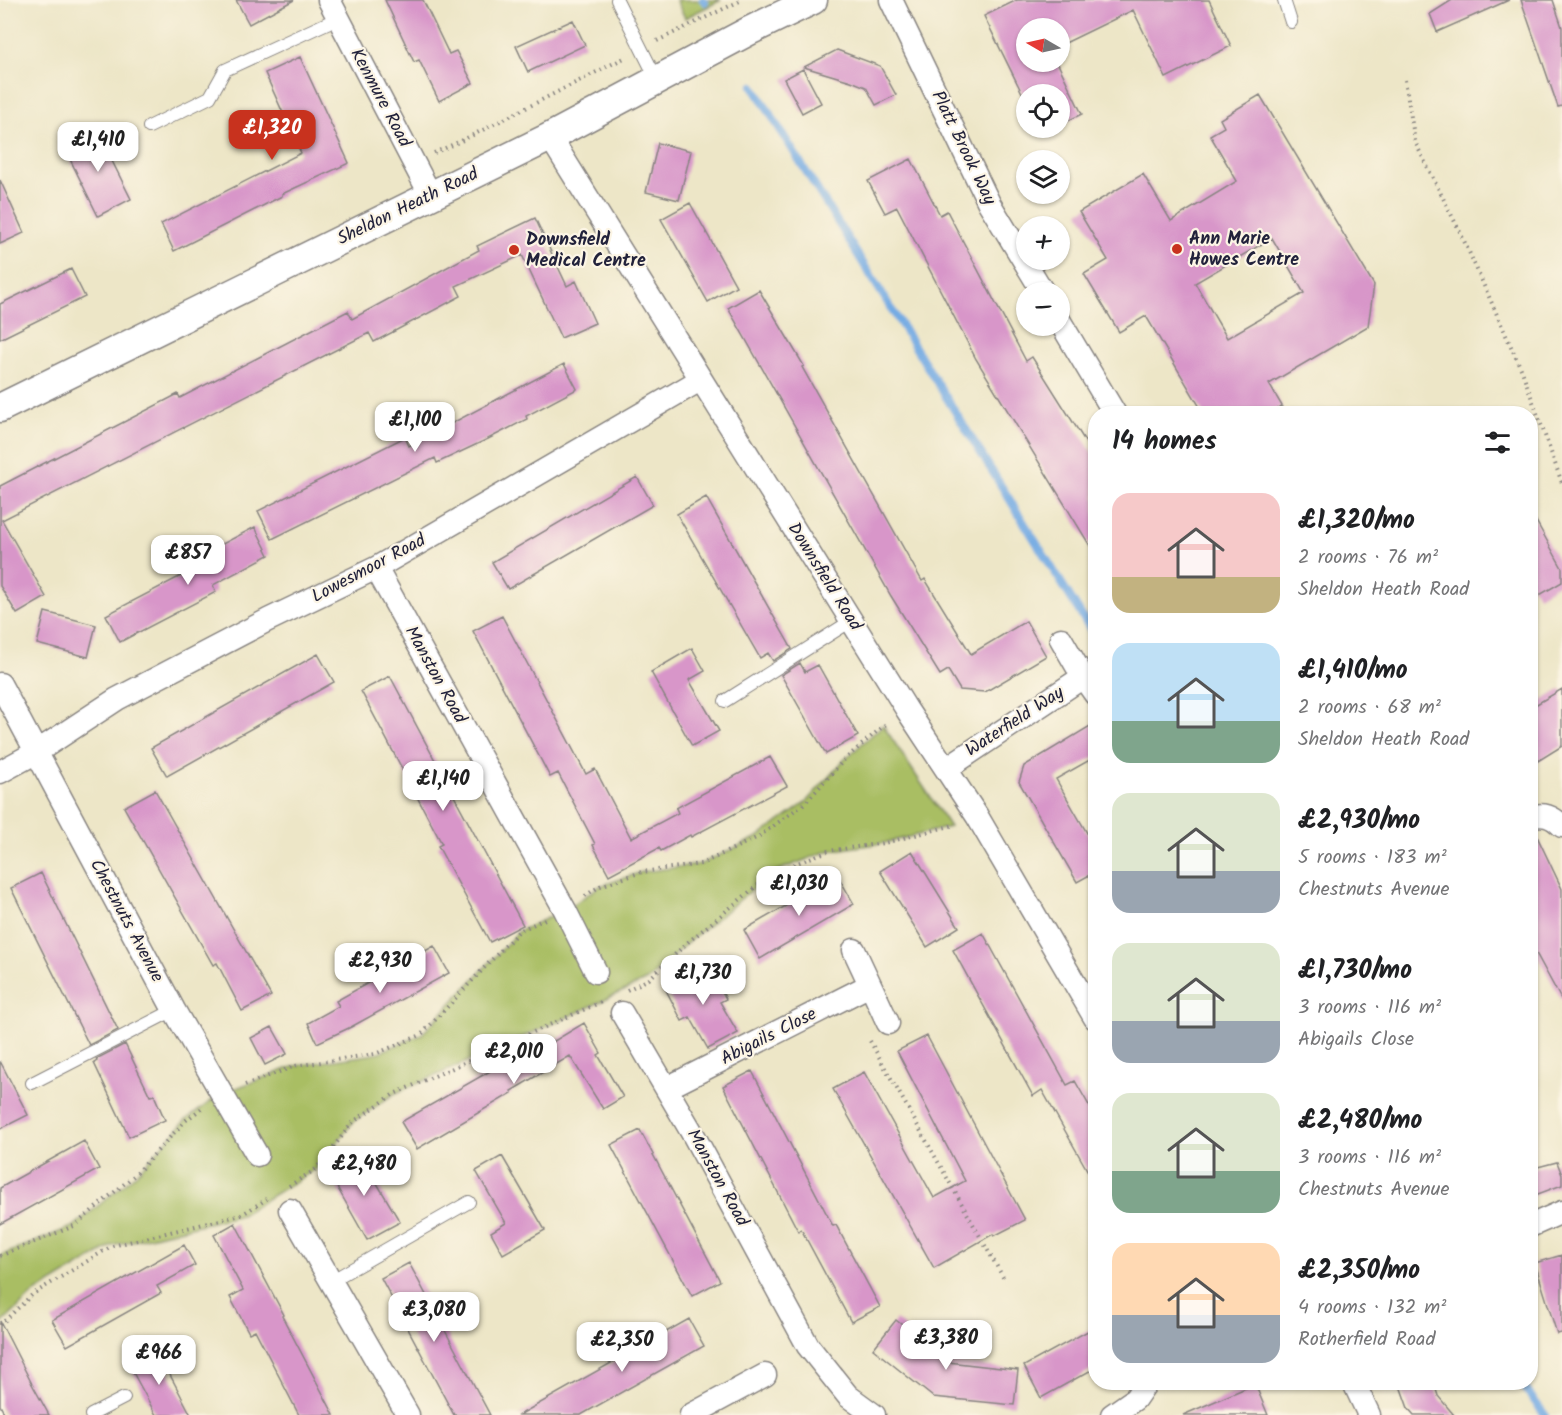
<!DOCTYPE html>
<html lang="en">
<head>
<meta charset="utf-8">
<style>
  :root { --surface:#fff; --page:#f2f2f2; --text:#202124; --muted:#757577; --accent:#c8321e }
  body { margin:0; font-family:Kalam,sans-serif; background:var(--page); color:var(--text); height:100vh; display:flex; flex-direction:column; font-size:22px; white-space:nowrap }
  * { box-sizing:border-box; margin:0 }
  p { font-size:20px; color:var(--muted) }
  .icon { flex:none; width:33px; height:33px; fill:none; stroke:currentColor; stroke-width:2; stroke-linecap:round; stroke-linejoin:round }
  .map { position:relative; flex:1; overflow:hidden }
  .details { position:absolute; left:1088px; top:406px; width:450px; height:984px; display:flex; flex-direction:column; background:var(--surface); border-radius:24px; box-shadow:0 2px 4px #0004 }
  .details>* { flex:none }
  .needle { width:39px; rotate:279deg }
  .fabs { position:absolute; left:1016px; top:18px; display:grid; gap:12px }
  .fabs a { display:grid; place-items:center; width:54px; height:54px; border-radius:50%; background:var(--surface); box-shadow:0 2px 4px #0004; font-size:30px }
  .price { position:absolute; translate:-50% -51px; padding:0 14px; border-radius:12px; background:#fff; color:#222; font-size:20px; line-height:39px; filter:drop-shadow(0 2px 3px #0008) }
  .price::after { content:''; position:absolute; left:50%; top:36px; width:18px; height:14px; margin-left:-9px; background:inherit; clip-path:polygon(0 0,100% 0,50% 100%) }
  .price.on { background:var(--accent); color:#fff }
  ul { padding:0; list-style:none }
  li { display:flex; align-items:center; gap:18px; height:150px; padding:0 24px }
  li span { display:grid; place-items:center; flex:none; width:168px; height:120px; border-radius:18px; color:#555 }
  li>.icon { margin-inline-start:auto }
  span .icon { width:72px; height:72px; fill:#fffc; stroke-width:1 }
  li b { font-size:26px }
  h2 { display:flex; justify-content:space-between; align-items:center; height:72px; padding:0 24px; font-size:26px }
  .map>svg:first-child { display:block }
</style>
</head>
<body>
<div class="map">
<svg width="1562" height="1415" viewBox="0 0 1562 1415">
  <rect width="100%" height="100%" fill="#fcf5e5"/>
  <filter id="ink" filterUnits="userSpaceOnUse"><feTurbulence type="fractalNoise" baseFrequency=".0167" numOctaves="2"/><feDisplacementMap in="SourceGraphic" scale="12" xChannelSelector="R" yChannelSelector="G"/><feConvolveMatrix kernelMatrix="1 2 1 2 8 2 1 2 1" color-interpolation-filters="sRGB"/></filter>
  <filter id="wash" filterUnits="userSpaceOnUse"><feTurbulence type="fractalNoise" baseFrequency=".008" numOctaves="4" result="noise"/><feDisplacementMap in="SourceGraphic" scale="24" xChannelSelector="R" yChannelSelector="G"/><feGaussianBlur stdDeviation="1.35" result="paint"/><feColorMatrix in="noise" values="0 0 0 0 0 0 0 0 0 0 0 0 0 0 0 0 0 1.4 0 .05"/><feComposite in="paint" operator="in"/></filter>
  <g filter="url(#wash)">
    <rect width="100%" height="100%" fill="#ede6c7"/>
    <path fill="#a9be63" stroke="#66704f" stroke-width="1.5" d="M676,0h45l-36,18z
      M883,725l67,102 -66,16 -56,8 -54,21 -86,70 -39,37 -90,42 -165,73 -41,28 -37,47 -75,46 -129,31 -79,48 -33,31v-69l74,-30 62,-52 49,-53 35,-27 75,-28 80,-12 46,-19 98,-104 46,-21 35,-24 42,-14 59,-8 57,-27 47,-34 39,-43z"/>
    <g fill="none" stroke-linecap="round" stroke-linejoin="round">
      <path stroke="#75abe3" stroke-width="8" d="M703,0l2,2
        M753,86l342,551
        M1521,1383l24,32"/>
    </g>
    <g id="blocks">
      <path fill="#d896c9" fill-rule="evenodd" d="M236,0h58l-45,24z
        M385,0h38l26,54 7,-3 17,32 -34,18 -20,-41 -5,2z
        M1017,0h192l22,46 -65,32 -33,-68 -74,36v-18h-33v34h31l25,52 -23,11v-31h-33v7l-42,-85z
        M1452,0h57l-72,32 -7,-18z
        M1521,0h32l9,27v79l-4,1z
        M573,20l12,25 -57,27 -12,-26z
        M837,50l43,16 16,29 -20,10 -10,-18 -15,-6 -47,-14z
        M300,57l49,106 -67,31v2l-108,55 -13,-27 140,-71 -36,-80z
        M803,69l18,34 -19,10 -18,-34z
        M1260,95l114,190 -6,41 -99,58 13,22 -13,8h-65l-58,-98 -27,16 -35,-58 24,-14 -29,-48 64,-38 28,47 66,-40 -27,-46 14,-8 -4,-8zM1272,238l32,55 -77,45 -32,-55z
        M97,131l34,68 -33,17 -34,-69z
        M658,143l33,8 -12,49 -33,-8z
        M911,159l29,56 7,-4 79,150 6,-4 63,100v97l-119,-195 -79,-152 -12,6 -17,-32z
        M0,180l24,53 -24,11z
        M690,203l46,83 -28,16 -47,-83z
        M535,218l32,68 9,-5 19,42 -34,15 -39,-83 -66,31 5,10 -87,46 -5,-9 -367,187 44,77 -29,17 -17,-28v-100l178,-92 2,4 168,-87 4,8 127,-69 -2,-4z
        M71,269l14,28 -85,42v-35z
        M759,290l45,76 -2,1 120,214 3,-2 46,75 55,-33 20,35 -61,36 -25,-2 -12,-20 -8,5 -49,-79 -163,-288z
        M564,364l13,25 -51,27 1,3 -39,20 -51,24 -2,-5 -163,81 -14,-28 147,-74 4,9z
        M637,477l16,28 -145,84 -16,-27z
        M706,497l86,152 -19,12 -5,-8 -8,5 -83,-144z
        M1530,510l32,58v14l-24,14 -8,-15z
        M255,527l14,28 -56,30 3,7 -96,50 -14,-27 106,-55 -5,-8z
        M45,612l51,13 -8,32 -51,-13z
        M502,616l84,158 9,-5 36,69 47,-25 -2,-5 94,-51 17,29 -96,51 -1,-2 -29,16 -2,-3 -50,27 -16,-30 2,-1 -37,-71 -8,4 -77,-146z
        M692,648l13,23 -16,9 30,51 -27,15 -41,-74z
        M318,654l16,28 -167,94 -16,-28z
        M800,663l5,9 13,-7 40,71 -32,18 -45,-79z
        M390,676l133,249 -33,17 -52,-96 4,-2 -81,-153z
        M1562,689v57l-32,20v-58z
        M1095,723v34l-39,22 39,68v25l-18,10 -58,-100 5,-16z
        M155,790l116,206 -29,15 -25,-48 -4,2 -89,-158z
        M1530,830h4l28,59v112l-32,-59z
        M912,851l47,76 -32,20 -47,-76z
        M41,873l77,157 -29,15 -78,-157z
        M838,876l16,28 -94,55 -16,-29z
        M983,933l84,152 8,-4 20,35v68l-53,-94 -9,6 -80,-146z
        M434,946l15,27 -98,54 -34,16 -9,-20 31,-17 -3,-5z
        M708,966l18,33 -6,3 18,31 -30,16 -18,-32 -8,4 -17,-33z
        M584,1023l17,30 -3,2 25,42 -20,12 -33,-53 -59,35 1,2 -95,56 -16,-27 131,-75 4,5z
        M272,1027l15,27 -22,11 -14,-27z
        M927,1036l98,184 -31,16 -1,-2 -59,34 -101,-179 31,-17 70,126 31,-17 -68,-130z
        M125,1044l25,52 4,-1 11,25 -36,17 -35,-74 3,-2 -1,-2z
        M0,1061l28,54 -28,14z
        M752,1071l81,155 3,-1 44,82 -29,15 -50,-93 -3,2 -75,-145z
        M640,1130l80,151 -28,15 -81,-151z
        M84,1141l15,28 -99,55v-36z
        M359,1153l41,69 -33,18 -39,-69z
        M502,1156l43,74 -42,24 -12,-22 15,-9 -30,-52z
        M1557,1162l5,13v10l-32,12v-28z
        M235,1223l49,92 -2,1 52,99h-35l-44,-85 -6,3 -19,-36 13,-7 -29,-55z
        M184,1245l11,20 -38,21 4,7 -94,53 -15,-26z
        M1562,1255v78l-5,1 -22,-71z
        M409,1263l81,152h-36l-73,-137z
        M689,1319l15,27 -123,69h-62z
        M896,1320l52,42 70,8 -4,35 -81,-8 -60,-48z
        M0,1321l32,63 17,31h-44l-5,-10z
        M1095,1327v41l-54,30 -17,-32z
        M157,1350l34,65h-35l-27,-50z
        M1399,1383h35l4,13 16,19h-40l-6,-7z
        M1255,1384l13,31h-85z"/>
    </g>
  </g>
  <g filter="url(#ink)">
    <use href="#blocks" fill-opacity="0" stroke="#888481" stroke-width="1.5"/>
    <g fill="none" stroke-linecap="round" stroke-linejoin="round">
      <defs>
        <path id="service" d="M617,0l40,80
          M1284,0l7,22
          M149,127l61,-30 15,-27 113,-52
          M725,701l126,-80
          M32,1083l142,-73
          M331,1281l138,-79
          M91,1415l33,-17"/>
        <path id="minor" d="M329,0l102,196
          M891,0l98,203 54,89
          M550,137l357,573 70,106 118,202
          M1059,320l56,94
          M376,568l189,342 31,62
          M1061,639l22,38 12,17
          M0,684l174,326 83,145
          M947,768l136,-91
          M0,772l35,-19 82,-54 151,-79 108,-52 324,-188
          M1530,817c14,-4 22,-1 32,9
          M854,950l34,73
          M622,1013l72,123 114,210 40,50 26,19
          M667,1088l203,-103
          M290,1210l118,205
          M1530,1226l32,-14
          M1354,1383l15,32
          M691,1415l74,-40
          M1112,1415l23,-16 11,-16"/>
        <path id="tertiary" d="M0,408l550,-271 199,-106 64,-31"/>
      </defs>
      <use href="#service" stroke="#888481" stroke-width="14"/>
      <use href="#minor" stroke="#888481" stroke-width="25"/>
      <use href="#tertiary" stroke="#888481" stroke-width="31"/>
      <path stroke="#888481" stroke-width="4" stroke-dasharray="1.5 4.5" stroke-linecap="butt" d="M657,41l85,-41
        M1405,80l10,62 46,92 61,137 40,112
        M434,153l29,-13 163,-83
        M585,896l15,-10 42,-14 59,-8 57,-27 47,-34 39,-43 43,-37
        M627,990l22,-11 39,-37 86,-70 54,-21 56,-8 70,-18
        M870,1041l134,238
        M245,1085l50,-19 80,-12 46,-19 98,-104 26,-12
        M289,1186l27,-17 37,-47 41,-28 207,-92
        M0,1256l74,-30 62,-52 49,-53 17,-13
        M0,1325l33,-31 79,-48 129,-31 26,-16"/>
      <use href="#service" stroke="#fff" stroke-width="12"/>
      <use href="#minor" stroke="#fff" stroke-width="22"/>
      <use href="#tertiary" stroke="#fff" stroke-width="28"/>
    </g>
  </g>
  <g fill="#c8321e" stroke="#fcf5e5" stroke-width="2">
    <circle cx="1177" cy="249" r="6"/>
    <circle cx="514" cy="250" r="6"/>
  </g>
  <g text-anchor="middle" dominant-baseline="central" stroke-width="4.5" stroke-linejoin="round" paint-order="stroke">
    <g font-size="18" fill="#22223b" stroke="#fcf5e5">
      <text transform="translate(380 98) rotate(62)">Kenmure Road</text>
      <text transform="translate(963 148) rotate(64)">Platt Brook Way</text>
      <text transform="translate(408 207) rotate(-26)">Sheldon Heath Road</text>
      <text transform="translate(369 569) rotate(-28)">Lowesmoor Road</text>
      <text transform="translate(824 577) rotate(58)">Downsfield Road</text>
      <text transform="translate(435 675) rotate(61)">Manston Road</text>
      <text transform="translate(1015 722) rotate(-33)">Waterfield Way</text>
      <text transform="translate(126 921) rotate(62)">Chestnuts Avenue</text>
      <text transform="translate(769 1037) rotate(-27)">Abigails Close</text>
      <text transform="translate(717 1178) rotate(61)">Manston Road</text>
    </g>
    <g font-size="18" font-weight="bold" fill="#22223b" stroke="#fcf5e5" text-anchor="start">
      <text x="1189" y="239">Ann Marie<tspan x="1189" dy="21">Howes Centre</tspan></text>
      <text x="526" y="240">Downsfield<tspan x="526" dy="21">Medical Centre</tspan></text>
    </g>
  </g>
</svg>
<div class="fabs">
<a><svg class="needle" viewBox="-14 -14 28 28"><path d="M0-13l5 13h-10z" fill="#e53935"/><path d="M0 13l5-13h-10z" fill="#757577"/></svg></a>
<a><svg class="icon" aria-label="locate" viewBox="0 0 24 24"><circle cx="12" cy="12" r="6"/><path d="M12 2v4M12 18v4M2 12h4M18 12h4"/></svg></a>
<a><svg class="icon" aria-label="layers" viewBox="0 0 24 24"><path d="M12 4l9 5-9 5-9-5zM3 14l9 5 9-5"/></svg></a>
<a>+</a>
<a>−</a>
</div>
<b class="price on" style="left:272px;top:161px">£1,320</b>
<b class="price" style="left:98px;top:173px">£1,410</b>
<b class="price" style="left:415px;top:453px">£1,100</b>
<b class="price" style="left:188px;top:586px">£857</b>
<b class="price" style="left:443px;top:812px">£1,140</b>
<b class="price" style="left:799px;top:917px">£1,030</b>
<b class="price" style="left:380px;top:994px">£2,930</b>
<b class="price" style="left:703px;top:1006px">£1,730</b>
<b class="price" style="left:514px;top:1085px">£2,010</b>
<b class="price" style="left:364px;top:1197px">£2,480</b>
<b class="price" style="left:434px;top:1343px">£3,080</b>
<b class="price" style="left:946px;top:1371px">£3,380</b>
<b class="price" style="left:622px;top:1373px">£2,350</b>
<b class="price" style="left:159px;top:1386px">£966</b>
<section class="details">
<h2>14 homes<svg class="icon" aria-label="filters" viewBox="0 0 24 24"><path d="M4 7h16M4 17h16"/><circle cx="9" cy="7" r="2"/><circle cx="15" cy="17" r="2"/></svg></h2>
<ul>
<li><span style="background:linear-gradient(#f6c9c9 70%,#c2b280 0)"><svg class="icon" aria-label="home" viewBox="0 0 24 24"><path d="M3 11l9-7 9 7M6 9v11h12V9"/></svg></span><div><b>£1,320/mo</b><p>2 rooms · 76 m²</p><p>Sheldon Heath Road</p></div></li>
<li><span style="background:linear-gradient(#bfe0f5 65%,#7fa58c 0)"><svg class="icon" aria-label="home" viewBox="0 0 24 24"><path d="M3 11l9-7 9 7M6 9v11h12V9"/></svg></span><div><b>£1,410/mo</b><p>2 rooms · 68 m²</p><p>Sheldon Heath Road</p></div></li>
<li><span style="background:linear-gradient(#dfe7d0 65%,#9aa5b1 0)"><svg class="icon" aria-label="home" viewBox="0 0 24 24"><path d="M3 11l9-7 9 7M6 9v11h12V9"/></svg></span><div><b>£2,930/mo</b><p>5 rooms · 183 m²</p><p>Chestnuts Avenue</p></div></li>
<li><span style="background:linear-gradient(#dfe7d0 65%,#9aa5b1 0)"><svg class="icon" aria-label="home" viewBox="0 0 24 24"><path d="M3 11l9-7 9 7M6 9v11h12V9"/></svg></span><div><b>£1,730/mo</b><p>3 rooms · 116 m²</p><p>Abigails Close</p></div></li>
<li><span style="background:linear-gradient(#dfe7d0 65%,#7fa58c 0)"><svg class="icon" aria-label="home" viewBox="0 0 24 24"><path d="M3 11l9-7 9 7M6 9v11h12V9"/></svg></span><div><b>£2,480/mo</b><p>3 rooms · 116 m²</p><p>Chestnuts Avenue</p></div></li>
<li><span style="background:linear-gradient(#ffd9b3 60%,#9aa5b1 0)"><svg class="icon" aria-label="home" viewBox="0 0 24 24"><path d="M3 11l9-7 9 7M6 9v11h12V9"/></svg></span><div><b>£2,350/mo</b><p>4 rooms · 132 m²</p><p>Rotherfield Road</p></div></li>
</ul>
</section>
</div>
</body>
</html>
